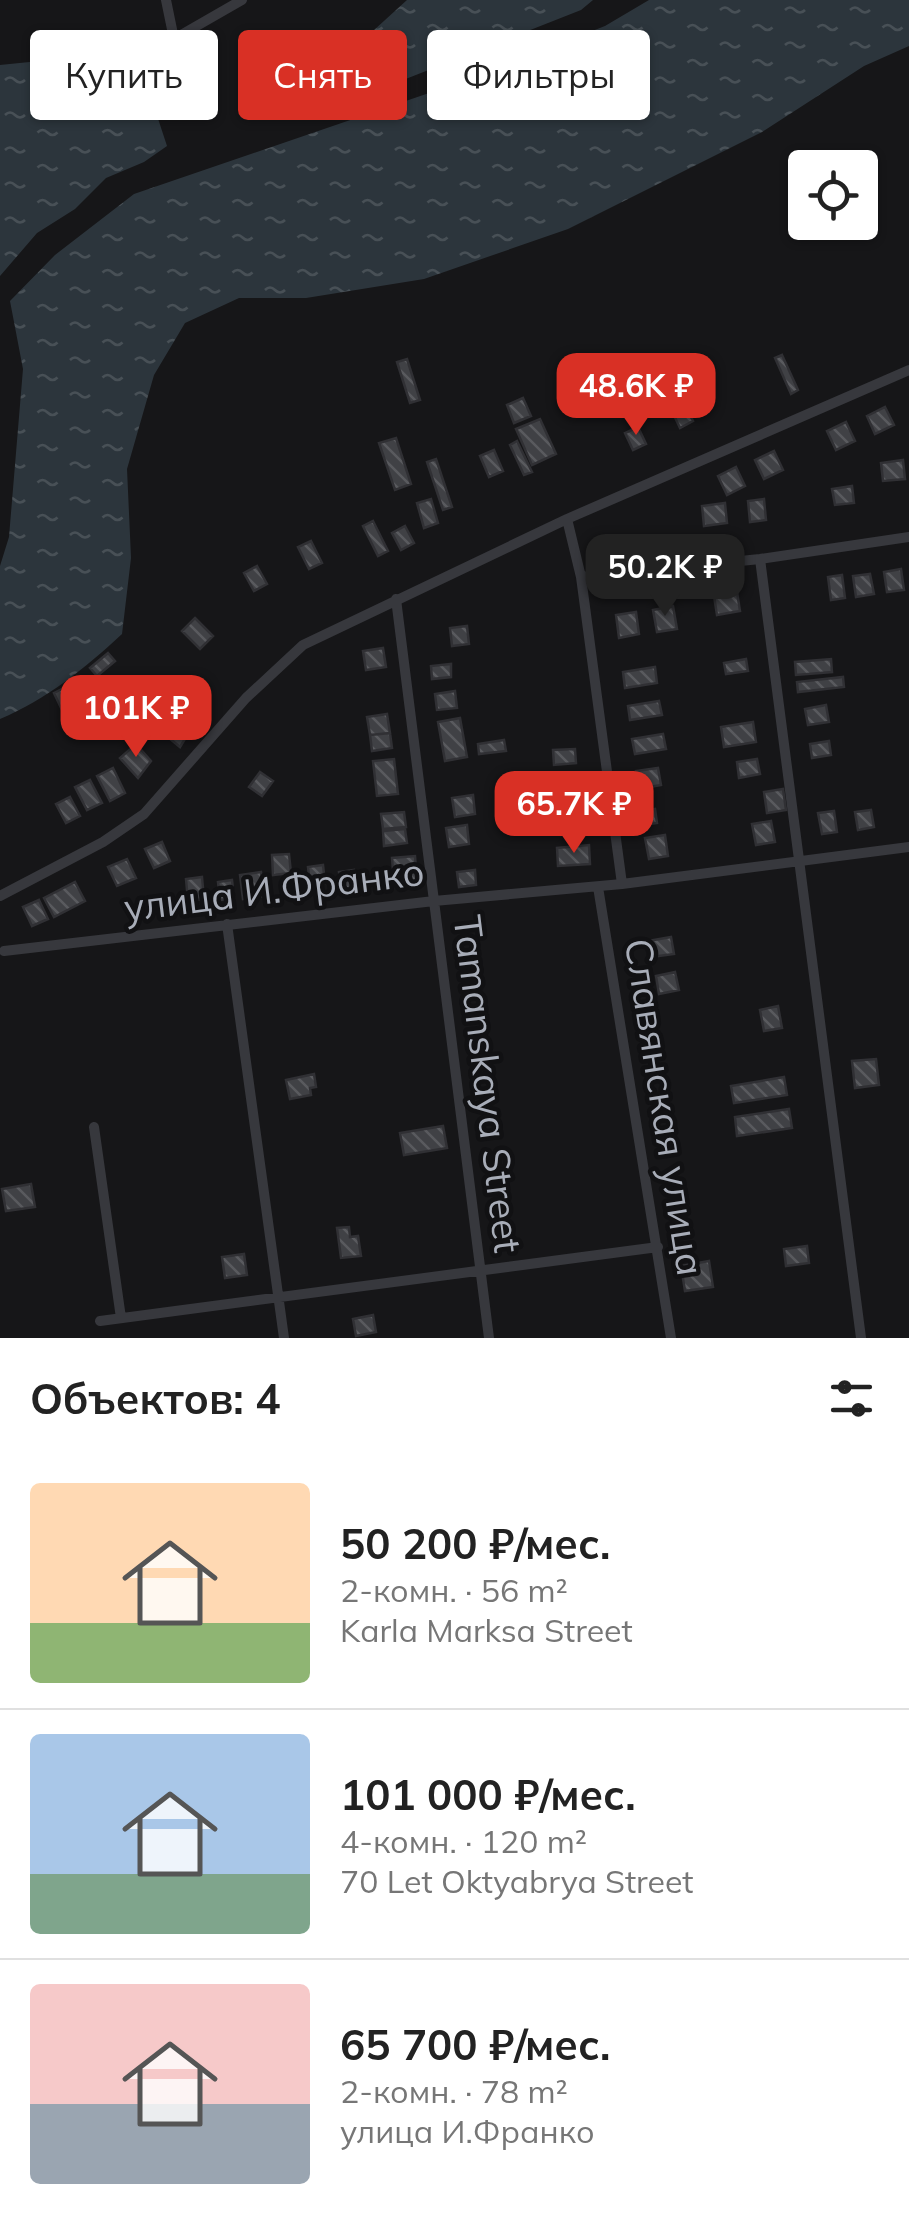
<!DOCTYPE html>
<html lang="ru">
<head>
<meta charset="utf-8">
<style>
  :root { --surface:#fff; --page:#f2f2f2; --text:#222; --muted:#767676; --line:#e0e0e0; --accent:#d93025 }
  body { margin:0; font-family:Mulish,sans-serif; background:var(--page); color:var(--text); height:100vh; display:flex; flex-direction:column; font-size:38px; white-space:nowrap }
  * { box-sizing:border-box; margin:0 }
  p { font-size:32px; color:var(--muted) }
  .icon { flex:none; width:55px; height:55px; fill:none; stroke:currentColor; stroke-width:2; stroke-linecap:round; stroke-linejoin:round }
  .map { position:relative; height:1338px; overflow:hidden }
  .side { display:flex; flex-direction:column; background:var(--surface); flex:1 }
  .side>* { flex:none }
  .top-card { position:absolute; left:30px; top:30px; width:850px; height:90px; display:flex; gap:20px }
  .tools { position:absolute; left:788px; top:150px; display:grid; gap:20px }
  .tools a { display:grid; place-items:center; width:90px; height:90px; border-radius:10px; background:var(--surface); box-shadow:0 2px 8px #0004; font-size:50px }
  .price { position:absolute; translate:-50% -85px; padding:0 22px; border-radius:20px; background:var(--accent); color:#fff; font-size:32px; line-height:65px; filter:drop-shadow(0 2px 5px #0008) }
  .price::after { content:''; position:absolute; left:50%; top:60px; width:30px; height:22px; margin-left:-15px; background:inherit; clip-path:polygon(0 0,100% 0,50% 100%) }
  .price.on { background:#222; color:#fff }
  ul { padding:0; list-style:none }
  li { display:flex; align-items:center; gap:30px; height:250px; padding:0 30px }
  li+li { border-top:2px solid var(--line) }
  li span { display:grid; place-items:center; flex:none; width:280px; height:200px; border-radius:10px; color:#555 }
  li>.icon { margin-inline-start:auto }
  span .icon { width:120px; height:120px; fill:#fffc; stroke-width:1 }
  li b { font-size:42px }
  h2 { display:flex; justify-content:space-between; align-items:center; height:120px; padding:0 30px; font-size:42px }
  .chip { padding:0 35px; border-radius:10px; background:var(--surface); box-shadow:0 2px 8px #0004; font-size:35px; line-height:90px }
  .chip.on { background:var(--accent); color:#fff }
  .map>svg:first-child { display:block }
</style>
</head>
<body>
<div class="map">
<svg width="909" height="1338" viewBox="0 0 909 1338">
  <defs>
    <pattern id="water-ripples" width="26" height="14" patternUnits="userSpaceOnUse" patternTransform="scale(2.5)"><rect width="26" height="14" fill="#2c353c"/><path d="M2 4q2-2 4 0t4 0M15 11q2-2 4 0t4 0" fill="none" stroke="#485056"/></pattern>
    <pattern id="building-back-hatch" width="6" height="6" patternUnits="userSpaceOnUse" patternTransform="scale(2.5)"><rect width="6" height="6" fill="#404145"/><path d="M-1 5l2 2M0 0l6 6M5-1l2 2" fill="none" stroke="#595a5e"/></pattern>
  </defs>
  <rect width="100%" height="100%" fill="#161618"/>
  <path fill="url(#water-ripples)" d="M407,0h186l-12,10 -211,83 -8,-52z
    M649,0h260v46l-45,20 -102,66 -194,97 -144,50 -118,19h-67l-54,25 -31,52 -27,94 4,89 -9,76c-38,35 -75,65 -122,85v-153l9,-29 14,-168 -13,-68 45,-46 79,-61 336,-115 135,-53z
    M129,52l9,6 29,88 -23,16 -38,16 -31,31 -38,24 -37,43v-211z"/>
  <path fill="url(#building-back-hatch)" stroke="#303034" stroke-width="2.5" d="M782,355l16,35 -7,4 -16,-36z
    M407,359l13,41 -10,3 -13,-41z
    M523,398l8,18 -17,7 -7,-18z
    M685,404l8,17 -13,7 -8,-17z
    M885,407l9,18 -19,9 -8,-18z
    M540,419l16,35 -24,11 -16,-36z
    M846,422l9,19 -19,9 -9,-19z
    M638,427l8,17 -13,6 -8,-17z
    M396,438l15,46 -16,6 -16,-47z
    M517,441l15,31 -8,3 -14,-30z
    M494,450l9,21 -14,6 -9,-21z
    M774,451l9,19 -19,9 -9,-19z
    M436,459l16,48 -9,3 -16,-48z
    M903,460l2,19 -22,2 -2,-18z
    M736,467l9,19 -18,9 -9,-19z
    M852,486l2,17 -19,2 -3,-16z
    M431,499l7,24 -14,5 -7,-25z
    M764,499l2,21 -16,2 -2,-21z
    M725,503l2,20 -23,3 -2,-20z
    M373,521l15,30 -10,5 -15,-30z
    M405,526l9,17 -13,7 -9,-17z
    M311,541l11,22 -13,6 -11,-22z
    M257,566l10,18 -13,7 -10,-18z
    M901,569l3,21 -17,2 -3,-20z
    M870,574l4,20 -18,3 -3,-21z
    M842,575l3,23 -14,2 -3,-23z
    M737,592l3,19 -23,4 -3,-19z
    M673,606l4,23 -20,3 -4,-22z
    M636,612l3,22 -20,4 -3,-23z
    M195,618l18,18 -13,13 -18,-18z
    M467,626l2,18 -17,2 -2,-18z
    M383,648l3,19 -20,3 -3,-19z
    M108,653l7,8 -18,15 -7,-8z
    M746,659l2,12 -22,3 -2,-11z
    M831,659l1,13 -36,3 -1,-13z
    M451,664v13l-19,2 -1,-13z
    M655,667l2,16 -32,5 -2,-16z
    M843,677l1,10 -46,5 -1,-10z
    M68,686l9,18 -14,8 -9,-19z
    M455,691l2,17 -20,2 -2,-16z
    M659,701l3,14 -32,5 -2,-14z
    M176,704l20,17 -16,26 -23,-19z
    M826,705l3,17 -21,3 -3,-16z
    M387,714l3,19 -20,2 -3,-18z
    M460,718l7,39 -22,4 -7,-39z
    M753,722l3,20 -32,5 -3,-20z
    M390,733l2,15 -20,3 -2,-16z
    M663,734l3,15 -31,5 -3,-15z
    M504,740l2,11 -27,3 -1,-10z
    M829,741l2,14 -19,3 -2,-14z
    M136,744l15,17 -13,17 -18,-20z
    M575,749l1,14 -22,2 -1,-15z
    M394,759l4,35 -21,2 -4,-35z
    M757,759l3,15 -21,4 -2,-16z
    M113,768l12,25 -15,8 -13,-25z
    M658,768l3,17 -22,4 -3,-18z
    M260,772l13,9 -11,15 -13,-9z
    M579,778l2,19 -27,3 -1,-20z
    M90,780l12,23 -15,7 -12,-23z
    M783,789l3,21 -19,3 -3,-21z
    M473,795l2,19 -20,3 -3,-19z
    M70,797l10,19 -14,7 -10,-19z
    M655,809l2,14 -20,3 -2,-14z
    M871,810l3,17 -16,3 -3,-18z
    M834,811l3,21 -15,2 -4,-21z
    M404,812l2,15 -23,2 -2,-15z
    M581,817l2,16 -22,2 -2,-15z
    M771,821l4,21 -19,3 -4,-21z
    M467,825l2,19 -20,3 -3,-19z
    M405,829l2,14 -23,3 -1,-15z
    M665,835l3,21 -19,3 -4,-21z
    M162,842l8,19 -16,7 -9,-19z
    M589,845l1,19 -32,2 -1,-18z
    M289,854l2,19 -18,2 -1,-20z
    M415,856l2,25 -23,2 -2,-25z
    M127,859l9,19 -19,8 -9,-19z
    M323,865l2,18 -15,1 -2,-17z
    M354,870l2,18 -15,1 -2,-17z
    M475,870l1,15 -17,2 -2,-15z
    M261,872l3,24 -21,3 -3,-24z
    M202,877l2,22 -16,2 -2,-22z
    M232,880l2,18 -14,2 -2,-18z
    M75,882l10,19 -31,16 -10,-19z
    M39,900l9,19 -16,7 -9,-19z
    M671,937l3,17 -23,3 -3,-16z
    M675,972l4,18 -20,4 -3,-18z
    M778,1006l4,22 -18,3 -4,-21z
    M876,1059l3,26 -24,3 -3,-27z
    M314,1074l2,13 -6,1 1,7 -21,4 -4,-19z
    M784,1077l3,18 -53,8 -3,-17z
    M789,1109l3,19 -55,8 -2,-19z
    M443,1126l4,22 -43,7 -4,-22z
    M31,1184l4,23 -29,4 -4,-22z
    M349,1227l1,10 8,-1 3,20 -20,2 -4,-30z
    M807,1246l2,17 -23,3 -2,-17z
    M244,1254l3,21 -22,3 -3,-21z
    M709,1261l4,26 -28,4 -4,-25z
    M373,1315l3,17 -20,4 -3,-17z"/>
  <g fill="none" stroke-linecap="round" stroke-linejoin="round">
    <path stroke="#37383d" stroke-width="10" d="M166,0l8,39 68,-39
      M567,519l14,58 41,307
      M760,559l101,779
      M581,577l179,-18 149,-22
      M396,599l93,739
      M598,887l73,451
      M0,896l103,-54 41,-28 102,-116 57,-53 264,-126 342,-149
      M227,924l57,414
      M4,951l430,-50 188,-17 287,-37
      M94,1127l27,191
      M100,1321l558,-74"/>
  </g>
  <g text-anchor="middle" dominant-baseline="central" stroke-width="9" stroke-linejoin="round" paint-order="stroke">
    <g font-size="38" fill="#a8adb8" stroke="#111113">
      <text transform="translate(274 889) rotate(-7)">улица И.Франко</text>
      <text transform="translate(488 1084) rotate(83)">Tamanskaya Street</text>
      <text transform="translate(665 1107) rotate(81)">Славянская улица</text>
    </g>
  </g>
</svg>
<div class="tools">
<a><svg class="icon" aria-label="locate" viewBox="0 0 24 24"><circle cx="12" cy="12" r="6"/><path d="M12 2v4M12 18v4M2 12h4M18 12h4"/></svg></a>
</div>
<b class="price" style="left:636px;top:438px">48.6K ₽</b>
<b class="price on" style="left:665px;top:619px">50.2K ₽</b>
<b class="price" style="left:136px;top:760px">101K ₽</b>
<b class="price" style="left:574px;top:856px">65.7K ₽</b>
<div class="top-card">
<a class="chip">Купить</a>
<a class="chip on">Снять</a>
<a class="chip">Фильтры</a>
</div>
</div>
<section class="side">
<h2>Объектов: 4<svg class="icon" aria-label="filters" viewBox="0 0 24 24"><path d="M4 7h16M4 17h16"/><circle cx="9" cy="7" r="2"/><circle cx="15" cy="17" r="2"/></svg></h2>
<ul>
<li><span style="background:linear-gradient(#ffd9b3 70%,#8fb573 0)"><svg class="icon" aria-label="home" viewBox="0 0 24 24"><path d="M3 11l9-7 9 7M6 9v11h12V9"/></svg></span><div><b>50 200 ₽/мес.</b><p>2-комн. · 56 m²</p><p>Karla Marksa Street</p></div></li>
<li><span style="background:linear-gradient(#a9c7e8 70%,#7fa58c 0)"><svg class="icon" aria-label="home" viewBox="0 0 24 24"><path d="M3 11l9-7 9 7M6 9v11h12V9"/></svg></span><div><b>101 000 ₽/мес.</b><p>4-комн. · 120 m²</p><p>70 Let Oktyabrya Street</p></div></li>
<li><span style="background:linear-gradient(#f6c9c9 60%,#9aa5b1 0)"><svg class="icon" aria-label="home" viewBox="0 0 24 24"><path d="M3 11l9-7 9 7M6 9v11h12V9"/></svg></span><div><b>65 700 ₽/мес.</b><p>2-комн. · 78 m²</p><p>улица И.Франко</p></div></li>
</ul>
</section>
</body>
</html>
